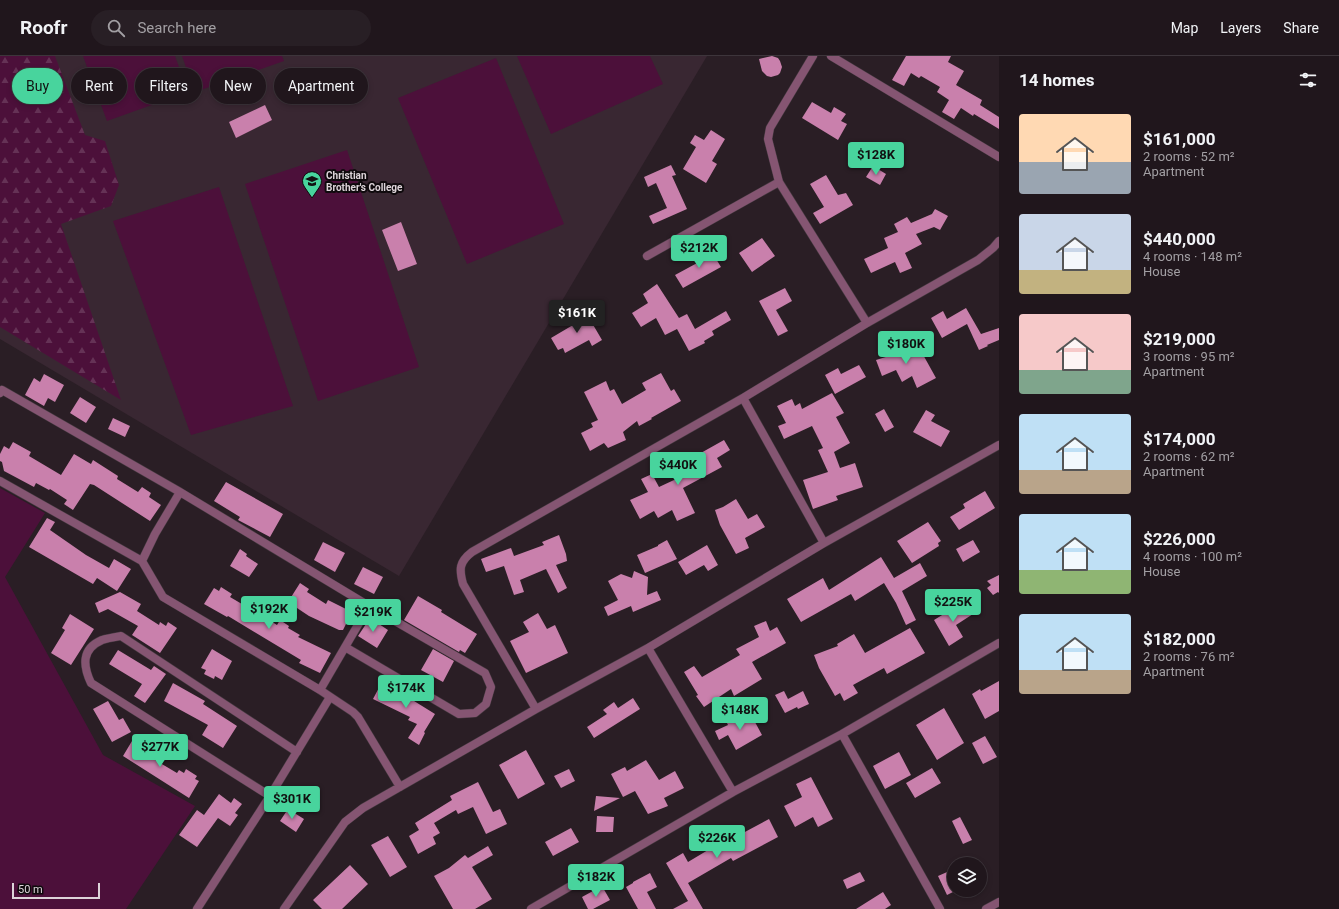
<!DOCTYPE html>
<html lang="en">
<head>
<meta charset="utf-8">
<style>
  :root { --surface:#20161c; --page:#281f25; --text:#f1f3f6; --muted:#a29fa3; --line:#3d353b; --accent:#48d49d }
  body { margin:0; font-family:Roboto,sans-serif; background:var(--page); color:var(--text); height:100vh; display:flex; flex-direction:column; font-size:15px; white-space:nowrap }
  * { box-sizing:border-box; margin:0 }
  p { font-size:13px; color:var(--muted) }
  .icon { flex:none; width:22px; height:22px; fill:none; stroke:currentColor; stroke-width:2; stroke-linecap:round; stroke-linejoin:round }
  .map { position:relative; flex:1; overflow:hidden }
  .sheet { display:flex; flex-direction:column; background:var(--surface); width:340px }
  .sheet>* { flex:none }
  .banner { position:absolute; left:12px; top:12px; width:380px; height:36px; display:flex; gap:8px }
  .fabs { position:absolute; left:947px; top:801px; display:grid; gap:8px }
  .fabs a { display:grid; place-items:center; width:40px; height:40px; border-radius:50%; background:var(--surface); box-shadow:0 2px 6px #0003,0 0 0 1px var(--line); font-size:20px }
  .scale { position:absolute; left:12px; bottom:10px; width:88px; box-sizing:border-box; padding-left:4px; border:2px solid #ddd4d9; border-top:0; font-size:11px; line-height:14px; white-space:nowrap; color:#ddd4d9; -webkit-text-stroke:3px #0f0a0d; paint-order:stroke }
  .price { position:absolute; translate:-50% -34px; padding:0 9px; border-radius:4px; background:var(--accent); color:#111; font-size:13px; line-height:26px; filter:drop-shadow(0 1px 2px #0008) }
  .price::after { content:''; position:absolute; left:50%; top:24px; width:12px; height:9px; margin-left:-6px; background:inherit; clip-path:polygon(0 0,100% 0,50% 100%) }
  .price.active { background:#222; color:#fff }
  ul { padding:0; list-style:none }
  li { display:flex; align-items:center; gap:12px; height:100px; padding:0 20px }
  li span { display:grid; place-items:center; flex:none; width:112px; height:80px; border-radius:4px; color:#555 }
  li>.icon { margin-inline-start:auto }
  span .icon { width:48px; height:48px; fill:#fffc; stroke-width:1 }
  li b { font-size:17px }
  h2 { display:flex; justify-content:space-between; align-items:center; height:48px; padding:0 20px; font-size:17px }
  .tag { padding:0 14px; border-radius:18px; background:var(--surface); box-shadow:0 2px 6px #0003,0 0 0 1px var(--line); font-size:14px; line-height:36px }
  .tag.active { background:var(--accent); color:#111 }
  header { display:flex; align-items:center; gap:24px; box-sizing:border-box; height:56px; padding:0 20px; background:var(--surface); border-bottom:1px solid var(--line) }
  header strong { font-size:19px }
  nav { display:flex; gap:22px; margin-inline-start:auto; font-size:14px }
  .search { width:280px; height:36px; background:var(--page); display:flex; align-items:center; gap:10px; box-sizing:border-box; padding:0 14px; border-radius:22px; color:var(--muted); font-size:15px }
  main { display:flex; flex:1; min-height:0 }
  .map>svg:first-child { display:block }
</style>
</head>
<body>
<header>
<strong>Roofr</strong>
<div class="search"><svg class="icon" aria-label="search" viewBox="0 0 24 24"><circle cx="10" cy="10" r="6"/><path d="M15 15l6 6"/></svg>Search here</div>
<nav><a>Map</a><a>Layers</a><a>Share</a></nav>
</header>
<main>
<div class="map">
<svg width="999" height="853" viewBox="0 0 999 853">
  <defs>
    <pattern id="forest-firs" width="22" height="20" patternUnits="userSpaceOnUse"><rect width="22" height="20" fill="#4c103a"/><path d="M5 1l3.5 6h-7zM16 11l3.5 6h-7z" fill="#653256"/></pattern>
  </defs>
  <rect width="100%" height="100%" fill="#2a1e25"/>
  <path fill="#392732" d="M0,0h707l-308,520 -399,-237z"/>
  <path fill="#4c103a" d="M83,0h92l13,36 -81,29z
    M182,0h100l2,5 -89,31z
    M517,0h133l13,28 -112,50z
    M496,2l68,166 -97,40 -69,-166z
    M347,94l72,217 -101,34 -73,-217z
    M219,131l74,219 -102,29 -78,-214z
    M0,432l45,25 -40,64 98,178 92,51 -69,103h-126z"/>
  <path fill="url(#forest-firs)" d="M0,0h55l30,79 20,6 14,44 -8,21 -50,18 60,176 -121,-73z"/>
  <path fill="#c980ac" d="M772,0l6,2 2,3 2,6 -2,6 -2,2 -7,2 -4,-1 -5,-5 -3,-12z
    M906,0h45l-3,6 16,9 -8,14 26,15 -2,5 19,12v12l-25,-15 -1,2 -12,-8 -7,11 -12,-7 7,-12 -12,-8 3,-5 -19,-11 -2,2 -8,-5 -7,13 -12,-6z
    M812,46l19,11 3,-6 12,7 -5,7 6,3 -9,16 -36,-22z
    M265,49l7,15 -36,18 -7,-16z
    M711,74l14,9 -13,22 5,3 -11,19 -23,-14 13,-22 -6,-4 5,-8 9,5z
    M671,109l5,10 -4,1 15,33 -34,15 -4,-8 18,-8 -11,-25 -8,4 -4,-10z
    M873,110l13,8 -6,11 -14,-8z
    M826,119l12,20 8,-2 7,12 -33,19 -7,-11 11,-6 -14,-23z
    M935,153l13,7 -8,14 -6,-3 -18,7 6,10 -17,9 7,15 -12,5 -5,-11 -24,11 -7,-14 24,-11 -4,-10 14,-6 -4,-8 13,-7 4,6 21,-9z
    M401,166l16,42 -19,7 -16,-41z
    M762,182l13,18 -23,16 -13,-19z
    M710,193l11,18 -38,21 -8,-13 24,-13 -2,-6z
    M657,228l22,34 8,-4 8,15 31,-18 5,9 -19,11 2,4 -10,6 1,2 -16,8 -12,-22 -12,6 -9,-17 -15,9 -9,-14 16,-10 -5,-9z
    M785,232l7,13 -16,9 12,21 -10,5 -19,-35z
    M966,252l15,26 18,-6v12l-12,5 1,1 -9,4 -12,-26 -25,14 -11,-20 12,-7 4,8z
    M585,255l17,29 -10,6 -3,-6 -24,13 -2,-5 -5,2 -7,-12 22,-13 -3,-5z
    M896,282l11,20 14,-7 15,27 -19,10 -5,-12 -10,6 -6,-12 -14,6 -6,-16 13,-4 -6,-11z
    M859,309l7,12 -31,17 -10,-19 13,-7 3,6z
    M661,317l10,18 3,-2 7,12 -30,17 1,1 -13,7 -2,-5 -14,11 3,8 -18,8 -4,-5 -14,8 -9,-18 12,-6 -2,-4 7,-3 -14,-28 22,-11 4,10 4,-2 8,15 24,-14 -4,-7z
    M44,318l20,11 -9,17 -7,-4 -4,8 -19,-11 9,-17 6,4z
    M832,337l12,20 -8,4 14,26 -16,9 6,16 15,-5 8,24 -27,9 2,4 -25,9 -10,-29 25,-8 -10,-22 5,-2 -11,-22 -28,13 -6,-13 8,-3 -9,-17 15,-7 3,7 5,-3 2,6z
    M80,341l16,10 -10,16 -16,-10z
    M884,353l10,18 -9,5 -10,-18z
    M926,354l9,5 -4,6 19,10 -9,16 -28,-15z
    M113,362l17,8 -5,11 -17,-8z
    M724,384l6,10 -13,8 5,9 -39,21 12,25 -18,8 -5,-11 -14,8 -4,-7 -14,8 -10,-19 18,-8 -7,-13 11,-5 7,13 30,-14 -6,-10z
    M13,386l18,10 -2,4 32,19 13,-21 17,10 2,-4 25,16 -1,3 21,13 4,-5 9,6 -2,4 12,8 -11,16 -56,-36 -4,-1 -17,26 -9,-6 3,-4 -17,-11 -1,1 -13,-7 -2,4 -30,-16 -2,-9 -2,-1v-7l4,-8 5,3z
    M226,426l57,32 -13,23 -32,-17 2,-3 -26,-16z
    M985,435l10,17 -36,22 -9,-13 15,-9 -2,-4z
    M736,443l12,20 9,-5 8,13 -20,11 4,10 -13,6 -16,-29 -5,-15 8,-3z
    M47,462l8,4 -5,8 36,25 23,13 5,-9 17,10 -14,22 -20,-13 -4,6 -64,-37z
    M928,466l13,19 -3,2 1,3 -27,17 -15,-22z
    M559,479l7,19 1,7 -11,4 11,23 -9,5 -12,-24 -26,11 4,12 -10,3 -10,-29 -18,6 -5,-13 30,-11 3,8 30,-11 -2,-3z
    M667,484l10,19 -32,14 -8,-18 21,-9v-1z
    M973,484l7,12 -17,10 -7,-13z
    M323,486l22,11 -10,19 -21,-12z
    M707,489l11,20 -10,6 -4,-6 -18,10 -8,-13z
    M240,493l7,5 -1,2 12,8 -9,13 -19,-11z
    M881,501l13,21 26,-15 7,13 -25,15 14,29 -10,5 -10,-22 -12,-20 -29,18 -4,-7 -50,28 -14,-23 36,-21 6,12z
    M363,511l20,10 -9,17 -20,-10z
    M634,515l14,6 -1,18 10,-4 4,9 -28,12 -2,-6 -23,10 -4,-9 14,-7 -10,-19 13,-7 11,4z
    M999,519v18l-1,-1 -5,3 -6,-7 4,-3 -4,-4z
    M300,527l9,6 -2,3 19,12 2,-4 24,12 -9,18h-4l-30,-14 -21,-14z
    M221,531l11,7 -2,3 17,10 2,-4 8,5 -2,3 22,14 3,-5 9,6 -1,2 12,7 -2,2 33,16 -11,20 -21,-10 2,-3 -73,-44 -1,1 -23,-13 10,-16 5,3z
    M120,536l21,12 -4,7 22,14 1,-3 6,4 2,-4 9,6 -17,25 -28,-18 6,-9 -30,-17 -9,4 -4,-10z
    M418,540l24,14 -1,2 36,22 -12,19 -5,-3 -1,2 -55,-32z
    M965,545l8,13 -17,11 7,12 -14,9 -15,-26z
    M538,557l9,16 8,-4 13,28 -42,20 -16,-32 19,-9 -6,-10z
    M70,558l24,15 -23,36 -20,-12 14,-23 -3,-2z
    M370,562l18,12 -11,18 -19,-12z
    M766,565l4,10 7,-4 9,16 -34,19 10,17 -28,17 -3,-7 -27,18 -8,-11 2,-1 -14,-23 10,-6 8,11 38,-22 -4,-6 23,-12 -5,-11z
    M910,572l15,25 -38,21 -3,-6 -31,17 5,8 -14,8 -4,-8 -5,3 -16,-28 -5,-13 24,-9 -1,-2 17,-10 11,19z
    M212,593l20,12 -10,19 -7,-4 -1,3 -10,-5 2,-4 -5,-2z
    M433,593l21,12 -11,21 -22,-12z
    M118,594l33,20 3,-4 12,8 -21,29 -11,-7 8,-12 -33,-20z
    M999,625v30l-14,8 -13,-25 8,-5 1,2z
    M382,626l25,12 -1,2 29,18 -11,18 1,1 -6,12 -11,-7 9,-14 -9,-4 2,-3 -37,-18z
    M173,627l32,18 -2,3 34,22 -14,22 -21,-13 6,-10 -44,-24z
    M784,635l4,8 15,-8 6,13 -11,5 -1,-2 -12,6 -10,-18z
    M633,642l7,11 -46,29 -7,-11 20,-13 -4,-4 11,-8 4,6z
    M108,645l11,19 4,-2 8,14 -19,10 -19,-33z
    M944,652l20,35 -27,17 -21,-35z
    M749,655l13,24 -26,15 -8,-15 -9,5 -4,-9 13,-6 -1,-2z
    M135,680l16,10 -2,3 4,2 -3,6 27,16 2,-3 5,3 2,-4 11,7 -2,3 4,2 -10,17 -66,-42z
    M985,680l12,21 -14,7 -11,-21z
    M526,694l19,34 -27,15 -19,-34z
    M899,696l12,23 -26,14 -12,-23z
    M646,704l13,20 16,-9 9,17 -20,10 4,8 -20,8 -13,-23 -12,6 -12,-23 14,-7 2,4z
    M932,712l9,15 -26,15 -9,-15z
    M569,713l6,12 -14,7 -7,-12z
    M811,721l22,42 -15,8 -5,-10 -18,10 -11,-21 18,-9 -6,-13z
    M478,726l15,30 7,-3 7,15 -21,10 -13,-27 -15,7 -2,-4 -22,13 6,10 -7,4 3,7 -18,10 -9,-18 10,-6 -4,-7 37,-23 -2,-4z
    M219,738l12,9 3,-5 8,6 -7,9 3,2 -8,11 -12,-8 -21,29 -18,-12 18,-25 7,5z
    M596,740l24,2 -26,13z
    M288,753l16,10 -8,13 -16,-11z
    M597,760l17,1 -1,15h-17z
    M960,761l12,23 -9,4 -11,-23z
    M769,763l9,18 -45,24 -2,-3 -43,25 15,26h-30l15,-8 -22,-38 17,-10 5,9 25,-15v2z
    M571,772l8,14 -26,14 -8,-14z
    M388,780l19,31 -17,10 -19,-32z
    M488,790l5,9 -21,12 20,32 -17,10h-22l-19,-33 15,-8 16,-13 3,3z
    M350,809l18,19 -26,25h-20l-9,-9z
    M954,813v21h3l-10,5 -9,-19z
    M860,816l5,9 -18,8 -4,-9z
    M650,817l7,14 -10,5 9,17h-18l-12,-22 7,-4v-1z
    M602,830l8,14 -17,9h-5l-6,-12z
    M883,836l8,13 -6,4h-29z"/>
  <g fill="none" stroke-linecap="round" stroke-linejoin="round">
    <defs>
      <path id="minor" d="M813,0l-43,72 -2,11 11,43 88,141
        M831,0l168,101
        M647,200l132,-74
        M0,337l2,-3 178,102 189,114 116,67 6,14 -5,17 -11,9 -16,1 -114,-67
        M743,342l81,145
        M0,425l142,80 21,36 157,93 33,22 5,5 42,70
        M142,505l13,-27 25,-42
        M648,592l85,144
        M320,634l49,-84
        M536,653l-73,-125c-4,-15 -4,-22 9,-32l271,-154 124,-75 111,-63 15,-12 6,-7
        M842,678l98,175
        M270,740l-179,-113c-8,-17 -10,-34 11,-43 6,-2 13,-3 19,-4l176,116
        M197,853l73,-113 60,-99
        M284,853l61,-87 18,-14 173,-99 112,-61 176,-105 175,-98
        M531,853l202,-117 109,-58 157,-91
        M986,853l13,-7"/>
    </defs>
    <use href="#minor" stroke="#473b42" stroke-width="9"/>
    <use href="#minor" stroke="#855572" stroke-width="8"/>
  </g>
  <defs>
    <symbol id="school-pin" viewBox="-11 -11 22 30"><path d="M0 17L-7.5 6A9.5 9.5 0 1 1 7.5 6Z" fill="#48d49d" stroke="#0f0a0d"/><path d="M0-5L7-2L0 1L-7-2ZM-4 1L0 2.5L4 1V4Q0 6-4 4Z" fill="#111"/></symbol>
  </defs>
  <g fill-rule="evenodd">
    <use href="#school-pin" x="301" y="114" width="22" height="30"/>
  </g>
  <g text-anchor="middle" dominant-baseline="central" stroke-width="4" stroke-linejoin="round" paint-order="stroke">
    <g font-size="10" font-weight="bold" fill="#ddd4d9" stroke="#0f0a0d" text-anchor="start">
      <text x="326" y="119">Christian<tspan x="326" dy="12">Brother's College</tspan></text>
    </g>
  </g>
</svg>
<div class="fabs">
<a><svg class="icon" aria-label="layers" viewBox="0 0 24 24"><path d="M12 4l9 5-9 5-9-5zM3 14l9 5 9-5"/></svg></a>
</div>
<div class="scale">50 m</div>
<b class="price" style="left:876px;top:120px">$128K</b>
<b class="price" style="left:699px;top:213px">$212K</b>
<b class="price active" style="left:577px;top:278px">$161K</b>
<b class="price" style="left:906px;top:309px">$180K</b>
<b class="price" style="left:678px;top:430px">$440K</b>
<b class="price" style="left:953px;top:567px">$225K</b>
<b class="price" style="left:269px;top:574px">$192K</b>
<b class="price" style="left:373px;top:577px">$219K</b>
<b class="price" style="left:406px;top:653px">$174K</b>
<b class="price" style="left:740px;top:675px">$148K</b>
<b class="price" style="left:160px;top:712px">$277K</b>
<b class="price" style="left:292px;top:764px">$301K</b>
<b class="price" style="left:717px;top:803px">$226K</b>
<b class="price" style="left:596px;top:842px">$182K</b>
<div class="banner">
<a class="tag active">Buy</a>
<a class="tag">Rent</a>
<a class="tag">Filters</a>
<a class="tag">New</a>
<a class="tag">Apartment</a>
</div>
</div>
<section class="sheet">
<h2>14 homes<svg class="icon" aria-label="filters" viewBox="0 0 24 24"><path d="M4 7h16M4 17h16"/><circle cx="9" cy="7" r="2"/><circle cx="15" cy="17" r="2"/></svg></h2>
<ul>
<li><span style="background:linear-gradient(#ffd9b3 60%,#9aa5b1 0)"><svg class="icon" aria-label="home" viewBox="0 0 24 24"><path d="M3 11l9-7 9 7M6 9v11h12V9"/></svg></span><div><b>$161,000</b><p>2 rooms · 52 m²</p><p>Apartment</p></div></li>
<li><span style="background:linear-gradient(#c9d6e8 70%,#c2b280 0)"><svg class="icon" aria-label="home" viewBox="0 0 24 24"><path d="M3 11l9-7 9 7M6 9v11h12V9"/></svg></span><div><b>$440,000</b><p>4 rooms · 148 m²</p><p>House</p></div></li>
<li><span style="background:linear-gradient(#f6c9c9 70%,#7fa58c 0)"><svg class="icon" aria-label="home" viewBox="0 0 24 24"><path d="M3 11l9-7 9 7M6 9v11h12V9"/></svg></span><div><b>$219,000</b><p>3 rooms · 95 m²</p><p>Apartment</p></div></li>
<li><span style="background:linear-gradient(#bfe0f5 70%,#b9a48a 0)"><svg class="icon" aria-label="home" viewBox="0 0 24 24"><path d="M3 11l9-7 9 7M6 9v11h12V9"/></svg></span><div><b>$174,000</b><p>2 rooms · 62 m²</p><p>Apartment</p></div></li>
<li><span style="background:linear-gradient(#bfe0f5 70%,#8fb573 0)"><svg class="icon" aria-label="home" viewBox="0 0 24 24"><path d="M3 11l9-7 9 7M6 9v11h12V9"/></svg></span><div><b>$226,000</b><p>4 rooms · 100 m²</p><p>House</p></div></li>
<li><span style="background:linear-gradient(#bfe0f5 70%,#b9a48a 0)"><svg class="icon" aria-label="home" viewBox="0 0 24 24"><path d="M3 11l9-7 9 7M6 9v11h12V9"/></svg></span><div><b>$182,000</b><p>2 rooms · 76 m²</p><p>Apartment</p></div></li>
</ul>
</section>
</main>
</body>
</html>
